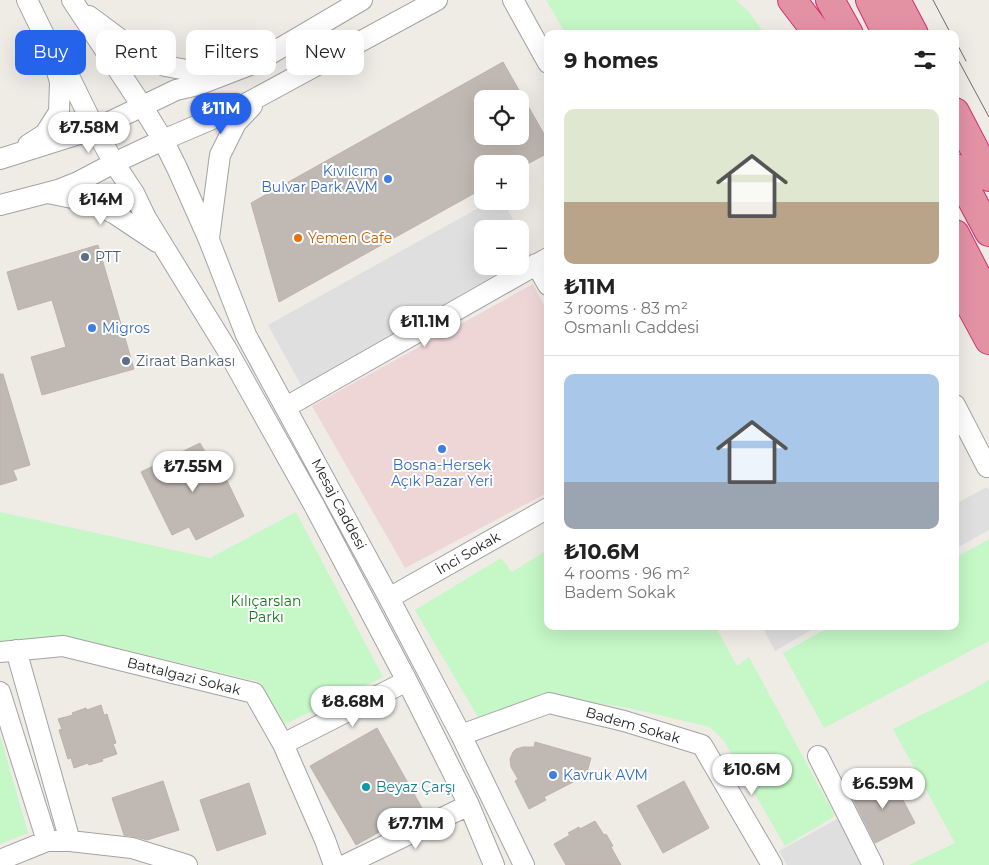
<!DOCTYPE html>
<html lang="en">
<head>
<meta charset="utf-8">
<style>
  :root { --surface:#fff; --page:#f6f6f6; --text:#222; --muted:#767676; --line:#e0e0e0; --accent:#2563eb }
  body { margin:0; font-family:Montserrat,sans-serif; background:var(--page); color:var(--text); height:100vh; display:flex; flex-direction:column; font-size:19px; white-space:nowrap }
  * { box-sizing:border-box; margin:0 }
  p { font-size:16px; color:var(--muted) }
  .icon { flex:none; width:28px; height:28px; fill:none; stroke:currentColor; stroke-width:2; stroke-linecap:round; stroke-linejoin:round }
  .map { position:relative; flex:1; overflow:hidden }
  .side { position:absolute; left:544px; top:30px; width:415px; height:600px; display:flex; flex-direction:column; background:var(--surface); border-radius:10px; box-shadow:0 5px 20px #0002 }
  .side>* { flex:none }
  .hud { position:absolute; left:15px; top:30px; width:454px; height:45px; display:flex; gap:10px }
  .fabs { position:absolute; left:474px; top:90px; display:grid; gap:10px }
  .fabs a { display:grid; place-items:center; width:55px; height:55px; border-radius:10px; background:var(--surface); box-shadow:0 5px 20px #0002; font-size:25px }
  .price { position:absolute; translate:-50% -42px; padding:0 11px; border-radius:18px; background:#fff; color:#222; font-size:16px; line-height:32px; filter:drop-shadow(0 1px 2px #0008) }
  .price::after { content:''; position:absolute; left:50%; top:30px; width:15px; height:11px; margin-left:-8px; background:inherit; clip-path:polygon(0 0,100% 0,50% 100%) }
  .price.active { background:var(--accent); color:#fff }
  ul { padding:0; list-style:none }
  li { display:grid; align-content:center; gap:10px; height:265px; padding:0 20px }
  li+li { border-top:1px solid var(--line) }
  li span { display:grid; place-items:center; height:155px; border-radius:10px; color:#555 }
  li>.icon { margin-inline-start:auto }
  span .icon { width:90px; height:90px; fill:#fffc; stroke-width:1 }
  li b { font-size:21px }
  h2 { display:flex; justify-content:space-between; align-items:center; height:60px; padding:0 20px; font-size:21px }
  .chip { padding:0 18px; border-radius:10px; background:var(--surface); box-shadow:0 5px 20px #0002; font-size:18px; line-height:45px }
  .chip.active { background:var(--accent); color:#fff }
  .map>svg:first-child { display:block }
</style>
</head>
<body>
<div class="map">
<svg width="989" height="865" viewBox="0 0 989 865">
  <rect width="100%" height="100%" fill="#efece6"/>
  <path fill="#efd6d6" d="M533,284l14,27v182l-142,75 -93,-162z"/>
  <path fill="#c5f7c7" d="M546,0h190l13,12 16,22h-199z
    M0,512l210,46 86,-46 87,165 -98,47 -25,-42 -197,-47 -63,10z
    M989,539v102l-165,87 -41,-75 48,-27h124v-68z
    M547,550l1,76h167l22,40 12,-9 86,159 -50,30 -61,-105 -14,-14 -81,-19 -87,-13 -64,22 -63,-107 86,-52 11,14z
    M989,680v185h-80l46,-22 -62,-114 77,-38z
    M0,735l28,98 -28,11z"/>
  <path fill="#dfdfdf" d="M491,201h12l15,28h-36v37h38v-33l16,31 -229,132 -39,-71z
    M987,487l2,3v40l-34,19v-45z
    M762,626h56l-43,25z
    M837,819l28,46h-78l-8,-14z"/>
  <path fill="#c0b8b2" stroke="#c0b2a9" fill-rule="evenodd" d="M503,62l45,79v12l-28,15v-4h-38v25l-203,113 -28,-99zM482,99h38v37h-38z
    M98,245l36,124 -92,26 -11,-38 35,-10 -14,-47 -34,10 -11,-38z
    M0,374h3l27,91 -17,5 4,10 -17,5z
    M200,443l9,16 6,-3 29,60 -48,24 -7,-13 -17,8 -31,-63z
    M101,705l3,10 3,-1 9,29 -3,1 4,10 -15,5 1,2 -14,4 -1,-2 -14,5 -3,-10 -3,1 -9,-29 3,-1 -4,-10 15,-4 -1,-2 14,-5 1,2z
    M377,728l45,80 -66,37 -46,-79z
    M535,742l56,16 -6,21 -4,-1 -37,19 2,3 -17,9 -14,-28 3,-2 -7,-12 -1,-8 3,-7 3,-3 7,-2h11z
    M891,777l24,46 -40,20 -23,-46z
    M163,781l16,49 -32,10 -11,-3 -12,-2 -12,-37z
    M684,781l25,47 -46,25 -26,-47z
    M249,783l17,51 -49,17 -17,-51z
    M595,821l9,14 2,-1 7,12 -2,1 10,18h-55l-12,-21 16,-9 -2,-2 11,-6 1,2z"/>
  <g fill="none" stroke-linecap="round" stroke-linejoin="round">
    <defs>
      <path id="minor" d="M27,0l21,43 14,19 33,67 19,34 20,30 12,25 80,130 89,159 92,174 62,124 25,60
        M72,0l70,106 21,34 14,28 32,72 37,95 143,263 72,137 63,130
        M513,0l35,63
        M89,16l39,29 37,21 22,4 37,-2
        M28,145l17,-11 14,-22 1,-30 -5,-18
        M0,159l95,-30 81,-39 22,-5 57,-22 107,-63
        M48,193l43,9 24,12 42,28
        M0,205l58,-15 20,-8 36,-19 49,-23 75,-32 199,-108
        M209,238l11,-83 16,-32 16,-17
        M536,264l12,21
        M955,405l32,62
        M286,407l262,-149
        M389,598l159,-90
        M16,650l54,191
        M0,652l63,-6 191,47 29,51 42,96 9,25
        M0,692l47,149
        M461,735l88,-32 75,18 78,24 70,120
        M283,744l124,-63
        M818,756l55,109
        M0,860l47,-19h23l62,7 55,17
        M345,865l124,-60"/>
      <path id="highway" d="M792,0l26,34
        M830,0l19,34
        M870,0l17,34
        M896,0l18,34
        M955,112l34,65
        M955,168l34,64
        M955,234l34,66
        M955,277l34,63"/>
    </defs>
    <use href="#minor" stroke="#a3a3a3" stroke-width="22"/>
    <use href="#highway" stroke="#d22e6d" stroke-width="30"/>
    <use href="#minor" stroke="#fff" stroke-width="20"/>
    <use href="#highway" stroke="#e392a4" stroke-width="28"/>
    <path stroke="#6d6d6d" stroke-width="1" d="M933,0l18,34
      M955,40l11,21
      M955,54l34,63"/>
  </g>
  <g fill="#3f7fe0" stroke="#fff" stroke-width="2">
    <circle cx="388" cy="179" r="5"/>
    <circle cx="92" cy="328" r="5"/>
    <circle cx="442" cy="449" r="5"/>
    <circle cx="553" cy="775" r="5"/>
  </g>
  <circle fill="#e8710a" stroke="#fff" stroke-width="2" cx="298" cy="238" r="5"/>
  <g fill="#5c6f8a" stroke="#fff" stroke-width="2">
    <circle cx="85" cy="257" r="5"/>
    <circle cx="126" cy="361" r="5"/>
  </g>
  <circle fill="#0f9aa8" stroke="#fff" stroke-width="2" cx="366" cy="787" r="5"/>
  <g text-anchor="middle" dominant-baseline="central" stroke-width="4" stroke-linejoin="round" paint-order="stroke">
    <g font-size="14" fill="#366cbe" stroke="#fff" text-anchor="start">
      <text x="378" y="171" text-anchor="end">Kıvılcım<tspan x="378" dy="16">Bulvar Park AVM</tspan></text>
      <text x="102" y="328">Migros</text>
      <text x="442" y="465" text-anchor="middle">Bosna-Hersek<tspan x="442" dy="16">Açık Pazar Yeri</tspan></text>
      <text x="563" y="775">Kavruk AVM</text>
    </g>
    <g font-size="14" fill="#c56008" stroke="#fff" text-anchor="start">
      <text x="308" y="238">Yemen Cafe</text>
    </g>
    <g font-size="14" fill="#4e5e75" stroke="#fff" text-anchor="start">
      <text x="95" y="257">PTT</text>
      <text x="136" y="361">Ziraat Bankası</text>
    </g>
    <g font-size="14" fill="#1f1f1f" stroke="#fff">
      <text transform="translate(339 504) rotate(62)">Mesaj Caddesi</text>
      <text transform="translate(468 553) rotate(-30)">İnci Sokak</text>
      <text transform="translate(184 676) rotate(14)">Battalgazi Sokak</text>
      <text transform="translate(633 725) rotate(16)">Badem Sokak</text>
    </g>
    <g font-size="14" fill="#117916" stroke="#fff">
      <text x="266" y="601">Kılıçarslan<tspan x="266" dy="16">Parkı</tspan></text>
    </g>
    <g font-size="14" fill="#0d838f" stroke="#fff" text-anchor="start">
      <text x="376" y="787">Beyaz Çarşı</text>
    </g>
  </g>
</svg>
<div class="fabs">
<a><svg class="icon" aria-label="locate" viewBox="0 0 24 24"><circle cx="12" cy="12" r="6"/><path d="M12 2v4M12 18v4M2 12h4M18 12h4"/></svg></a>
<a>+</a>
<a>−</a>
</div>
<b class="price active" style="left:221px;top:135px">₺11M</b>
<b class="price" style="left:89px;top:154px">₺7.58M</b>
<b class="price" style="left:101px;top:226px">₺14M</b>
<b class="price" style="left:425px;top:348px">₺11.1M</b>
<b class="price" style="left:193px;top:493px">₺7.55M</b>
<b class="price" style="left:353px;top:728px">₺8.68M</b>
<b class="price" style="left:752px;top:796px">₺10.6M</b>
<b class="price" style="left:883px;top:810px">₺6.59M</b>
<b class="price" style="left:416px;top:850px">₺7.71M</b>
<div class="hud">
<a class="chip active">Buy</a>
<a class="chip">Rent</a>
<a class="chip">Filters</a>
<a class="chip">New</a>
</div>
<section class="side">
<h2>9 homes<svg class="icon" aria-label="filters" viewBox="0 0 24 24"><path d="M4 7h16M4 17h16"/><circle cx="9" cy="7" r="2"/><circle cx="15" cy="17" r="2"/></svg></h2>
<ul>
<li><span style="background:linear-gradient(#dfe7d0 60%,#b9a48a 0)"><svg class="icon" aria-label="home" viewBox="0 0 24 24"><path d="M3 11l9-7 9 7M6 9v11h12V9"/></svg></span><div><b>₺11M</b><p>3 rooms · 83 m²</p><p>Osmanlı Caddesi</p></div></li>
<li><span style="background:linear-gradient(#a9c7e8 70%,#9aa5b1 0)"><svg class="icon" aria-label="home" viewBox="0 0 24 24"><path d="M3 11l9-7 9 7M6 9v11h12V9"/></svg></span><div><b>₺10.6M</b><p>4 rooms · 96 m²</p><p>Badem Sokak</p></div></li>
</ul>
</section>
</div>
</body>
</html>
